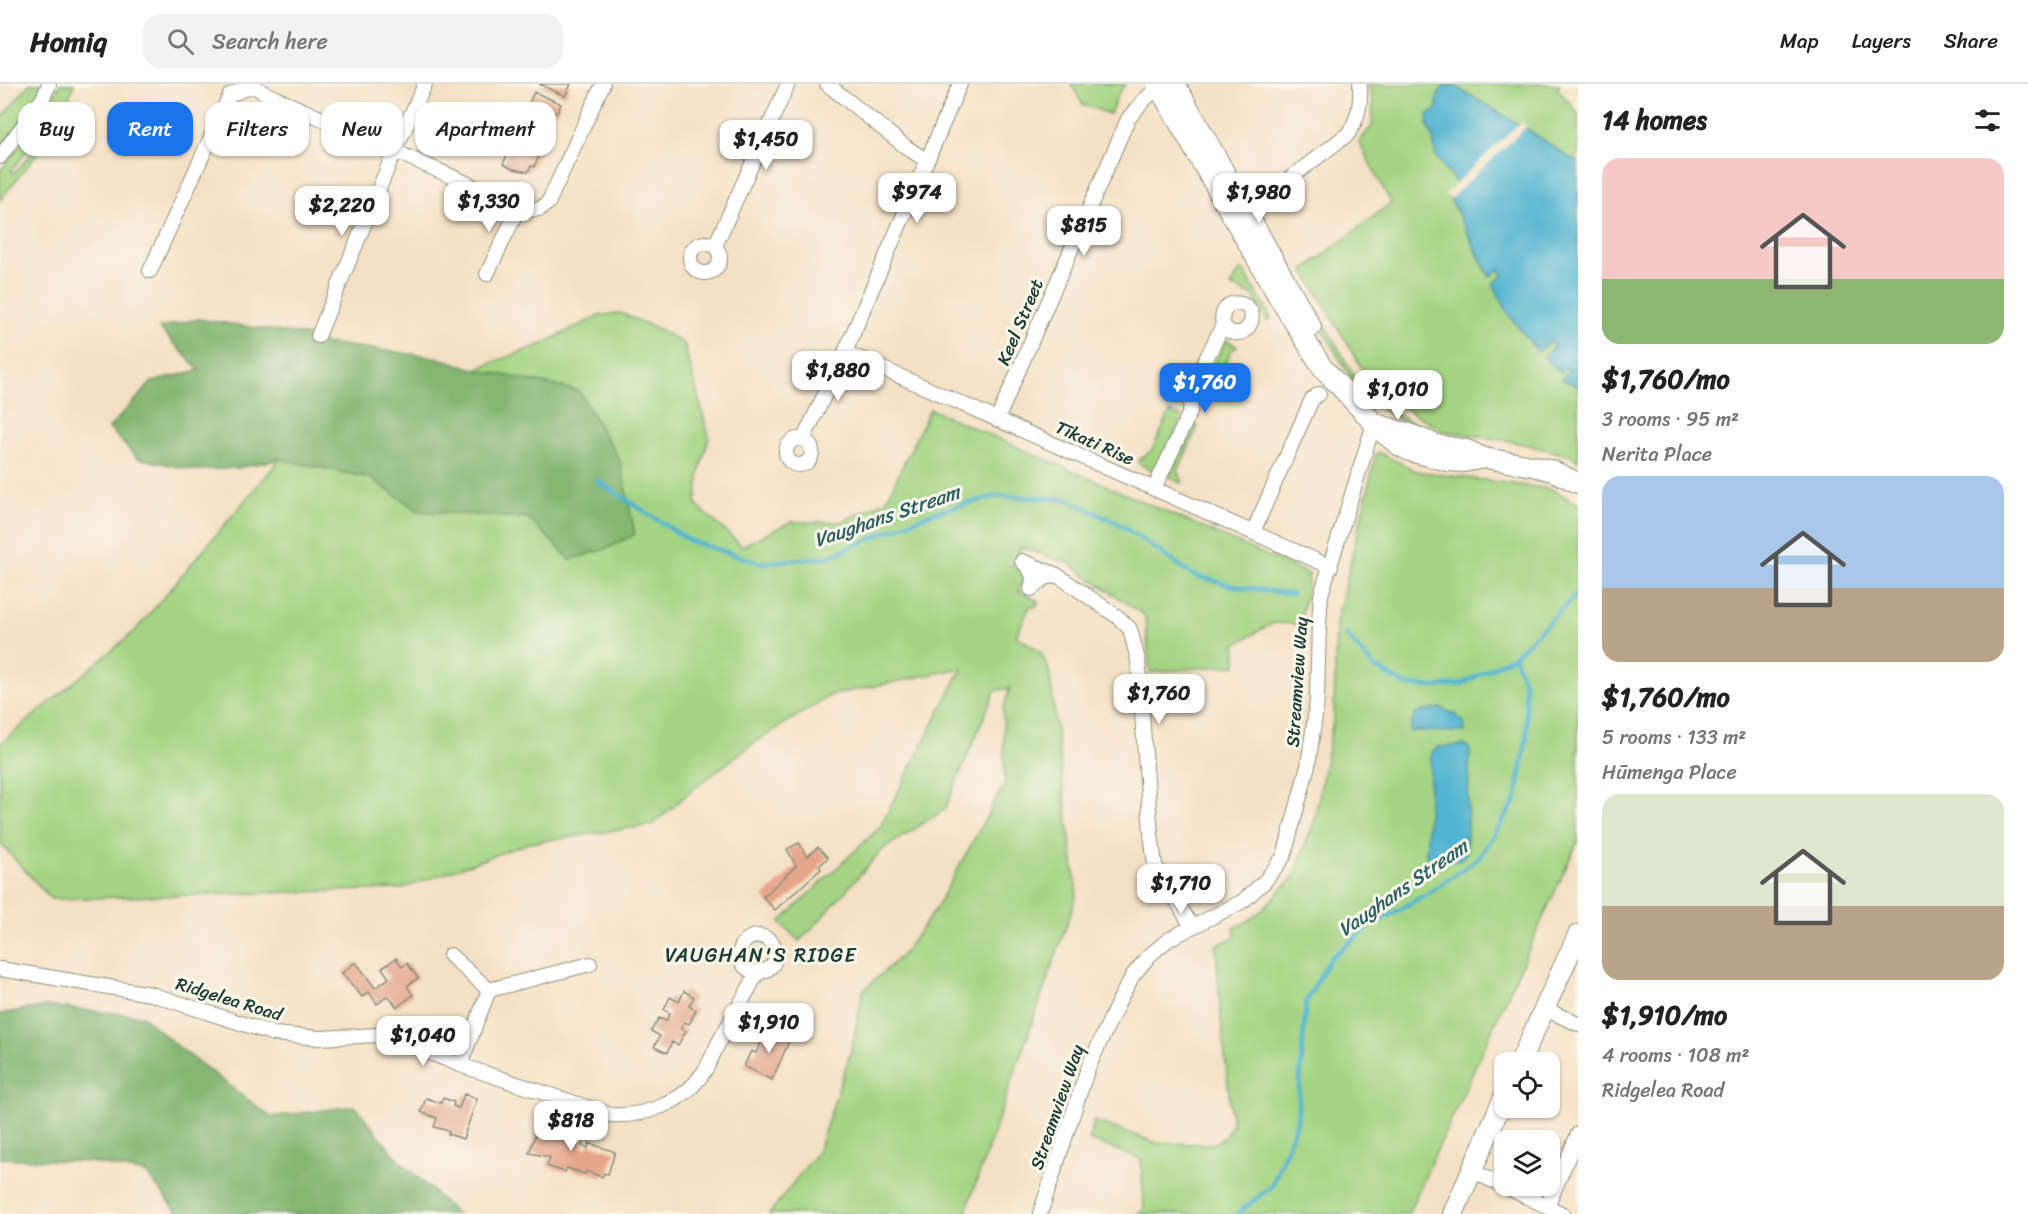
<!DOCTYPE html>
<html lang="en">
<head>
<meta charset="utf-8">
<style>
  :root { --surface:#fff; --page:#f2f2f2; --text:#222; --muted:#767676; --line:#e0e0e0; --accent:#1a73e8 }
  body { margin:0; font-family:Sriracha,sans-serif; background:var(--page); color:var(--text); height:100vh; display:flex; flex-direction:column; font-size:22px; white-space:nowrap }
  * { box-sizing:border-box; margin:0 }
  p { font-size:20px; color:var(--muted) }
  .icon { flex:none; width:33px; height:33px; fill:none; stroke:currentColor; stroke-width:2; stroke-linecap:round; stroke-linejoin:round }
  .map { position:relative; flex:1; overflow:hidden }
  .side { display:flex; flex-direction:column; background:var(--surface); width:450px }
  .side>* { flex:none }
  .hud { position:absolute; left:18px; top:18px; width:570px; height:54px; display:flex; gap:12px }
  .controls { position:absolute; left:1494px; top:968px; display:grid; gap:12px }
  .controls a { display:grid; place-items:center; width:66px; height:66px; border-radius:12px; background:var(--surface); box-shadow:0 2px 4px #0004; font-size:30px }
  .price { position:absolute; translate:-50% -51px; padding:0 14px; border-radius:12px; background:#fff; color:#222; font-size:20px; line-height:39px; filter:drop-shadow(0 2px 3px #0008) }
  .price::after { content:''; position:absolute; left:50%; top:36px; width:18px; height:14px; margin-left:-9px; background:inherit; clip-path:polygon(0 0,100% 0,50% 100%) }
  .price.on { background:var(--accent); color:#fff }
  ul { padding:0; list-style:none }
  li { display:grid; align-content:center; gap:12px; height:318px; padding:0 24px }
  li span { display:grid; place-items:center; height:186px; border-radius:18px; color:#555 }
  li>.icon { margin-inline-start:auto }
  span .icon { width:108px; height:108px; fill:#fffc; stroke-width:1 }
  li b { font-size:26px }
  h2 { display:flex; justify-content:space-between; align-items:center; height:72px; padding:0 24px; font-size:26px }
  .pill { padding:0 21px; border-radius:18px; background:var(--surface); box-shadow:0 2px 4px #0004; font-size:21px; line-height:54px }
  .pill.on { background:var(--accent); color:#fff }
  header { display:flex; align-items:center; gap:36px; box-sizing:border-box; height:84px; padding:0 30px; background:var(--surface); border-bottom:2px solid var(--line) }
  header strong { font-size:28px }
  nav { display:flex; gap:33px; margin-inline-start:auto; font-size:21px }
  .search { width:420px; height:54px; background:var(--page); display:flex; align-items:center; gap:15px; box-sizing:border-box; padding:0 21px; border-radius:18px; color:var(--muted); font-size:22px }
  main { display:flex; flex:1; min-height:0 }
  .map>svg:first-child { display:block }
</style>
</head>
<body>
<header>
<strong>Homiq</strong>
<div class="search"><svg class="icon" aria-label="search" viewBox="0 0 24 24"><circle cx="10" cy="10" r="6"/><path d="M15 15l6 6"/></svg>Search here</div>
<nav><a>Map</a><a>Layers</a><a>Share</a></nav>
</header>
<main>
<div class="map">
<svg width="1578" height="1130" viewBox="0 0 1578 1130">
  <rect width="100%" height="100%" fill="#fbf7ec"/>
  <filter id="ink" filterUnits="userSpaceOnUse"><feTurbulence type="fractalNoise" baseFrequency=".0167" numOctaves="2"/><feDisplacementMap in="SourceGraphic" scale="12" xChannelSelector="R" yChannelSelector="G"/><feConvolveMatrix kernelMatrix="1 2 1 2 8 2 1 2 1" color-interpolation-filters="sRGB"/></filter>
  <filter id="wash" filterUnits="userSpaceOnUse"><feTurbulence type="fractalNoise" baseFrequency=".008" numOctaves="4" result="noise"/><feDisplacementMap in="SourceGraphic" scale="24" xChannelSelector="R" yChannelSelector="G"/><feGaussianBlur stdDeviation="1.35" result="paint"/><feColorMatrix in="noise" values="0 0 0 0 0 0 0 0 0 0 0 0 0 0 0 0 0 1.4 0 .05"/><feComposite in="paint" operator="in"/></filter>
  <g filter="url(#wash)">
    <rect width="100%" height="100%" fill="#f4e1c5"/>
    <path fill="#a4d483" stroke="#62885c" stroke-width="1.5" d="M29,0h15l-18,31 -26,33v-28z
      M60,0h14l-5,14 -27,33 -6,-6z
      M1071,0h55l-8,10 -8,20 -27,-9z
      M1368,0h192l-3,4 21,25v50l-48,-32 -75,-45 -28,37 6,15 3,19 21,27 -9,10 41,83 10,-8 5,5 34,77 12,-10 5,5 -11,11 26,13 -8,9 16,7v75l-7,-5 -56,-14 -71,-11 -56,-32 -27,-32 -57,-97 87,-67 -32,-61 13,-16 1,-24z
      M34,44l6,6 -29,37 4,2 28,-34 3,4 -46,57v-29z
      M1241,186l3,1 27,47 -3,4 -16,-27 -22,-9z
      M1301,199l53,92 10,12 31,27 32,15 -9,1 -17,-9 -27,-17 -17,-16 -60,-101z
      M620,229l43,18 21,13 25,93 -9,33 -4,35 46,41 48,-24h50l46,-21 44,-92 379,165 -9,50 -27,-1 -37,21v21l-86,7 -5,-56 -77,-53 -47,-16 -8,20 12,8 -7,16 21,10 -4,6 -5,-1 -14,30 24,15 9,19 28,225 -112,319h-196l49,-63 33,-100 12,-60 40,-37 32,-44 70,-127 -2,-74 7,-21 -15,3 -50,118 -63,41 -64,72 -19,19 -19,-19 100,-95 82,-159 -131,27 -76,47 -59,45 -44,38 -123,18 -128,46 -350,10 -51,-56v-99l135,-113 145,-172 90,19 49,33 109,7 43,42 8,-169 -104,-22 65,-24 58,-29z
      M1226,256l11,6 -6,5 -16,38 -11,-5z
      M1170,328l12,5 -25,55 -19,-9 1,-3 13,-10z
      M1193,340l5,2 -20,45 5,11 -3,1 -11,-6z
      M1379,368c12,8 25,11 36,19l136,18 27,15v337l-170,373h-270l6,-5 -3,-50 -52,-19 5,-19 63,22 56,1 12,-7 7,-14 -12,-116 -4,-62 20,-8 -2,-9 14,-7 14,-11 33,-35 20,-57 19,-102 2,-93 40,-168z"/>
    <path fill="#83b671" stroke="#517a52" stroke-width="1.5" d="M198,235l111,17 15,7 111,14 40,12 104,22 41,70 15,73 -27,14 -37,12 -43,-42 -109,-7 -49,-33 -90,-19 -42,9 -44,2 -57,-12 -28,-30 43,-46 47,-12 -40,-42z
      M46,922l96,10 34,29 95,72 84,-11 43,53 59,55h-278l-33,-41 -56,-11 -90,-4v-144z"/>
    <path fill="#51b4d0" stroke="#387882" stroke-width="1.5" d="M1444,2h11l75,45 48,32v223l-16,-7 7,-9 -2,-3 -6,6 -17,-16 10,-11 -4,-5 -12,11 -29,-37 -16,-31 11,-10 -5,-5 -9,8 -42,-83 9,-10 -21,-27 -3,-19 -6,-15 1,-9 8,-3 2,-17z
      M1441,624l15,7 8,7 1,10 -55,-1c2,-22 12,-20 31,-23z
      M1465,661l5,5 -4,104 -8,7 -30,-3 -2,-3 5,-102 7,-6z"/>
    <path fill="#f4e1c5" d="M1521,38l6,4 -77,73 -5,-5z"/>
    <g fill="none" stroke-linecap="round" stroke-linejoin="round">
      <path stroke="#51b4d0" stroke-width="4.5" d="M596,396l94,61 71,22 67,-6 104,-44 64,-17 71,3 54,26 72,50 40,11 59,8
        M1346,550l28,33 32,18 28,2 28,-3 52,-28 64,-63
        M1237,1130l35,-28 25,-64 9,-120 24,-44 42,-33 55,-31 52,-36 37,-58 11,-64 -2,-52 -11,-28"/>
    </g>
    <g id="blocks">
      <path fill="#e5a589" d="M539,0h32l-6,12z
        M534,8l27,12 -4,9 -6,-2 -2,3 4,1 -6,13 -12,-5 1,-4 -12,-5z
        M533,48l14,6 -13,29 -3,-1 -3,6 -15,-3 -10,-5 11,-23 12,4z
        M799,759l8,14 11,-10 10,11 -9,8 2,3 -46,41 -12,-13 33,-31 -9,-17z
        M396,874l6,9 5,-4 11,15 -11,8 6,9 -16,12 -9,-11 -11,8 -8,-12 -7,5 -20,-24 14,-11 19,26 14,-10 -7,-10z
        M684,907l10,6 -5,9 7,4 -7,14 -5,-2 -3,6 5,3 -8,14 -6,-3 -5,11 -13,-6 6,-11 -9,-5 8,-13 7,3 4,-8 -6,-3 6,-13 9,5z
        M768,943l23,10 -19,43 -28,-14 7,-15 5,2z
        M464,1010l13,5 -14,40 -15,-5 1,-3 -15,-4 3,-9 -16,-6 5,-14 15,5 2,-5 11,4 -1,4 6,2z
        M540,1038l16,6 -2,6 3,2 3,-9 17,6 -2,5 9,3 -2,5 6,2 1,-5 26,9 -7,22 -4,-1 -2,4 -16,-6 -1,3 -18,-6 -2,4 -18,-6 3,-9 -21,-4z"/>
    </g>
  </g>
  <g filter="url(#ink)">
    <use href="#blocks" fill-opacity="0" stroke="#8a8f7c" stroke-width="1.5"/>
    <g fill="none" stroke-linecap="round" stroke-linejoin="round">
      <defs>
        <path id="street" d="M827,0l79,63 21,14
          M253,1l11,8 263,117 13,-1 8,-6 55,-119
          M0,73l43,-59 6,-14
          M1239,133l109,-83c11,-16 13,-31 12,-50
          M690 174a15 15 0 1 1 30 0a15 15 0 1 1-30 0Z
          M715,162l73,-162
          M150,187l80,-176 23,-10
          M487,190l32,-67
          M318,252l77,-186 30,-66
          M845,268l486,215
          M997,336l131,-301 14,-17 20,-18
          M786 368a13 13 0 1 1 26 0a13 13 0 1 1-26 0Z
          M803,356l42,-88 115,-268
          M1154,405l36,-77 3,-27 30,-60c-3,-12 4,-25 18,-21 25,7 1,46 -18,21
          M1253,448l59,-133 7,-5
          M1057,491l-12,3 -14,11c4,-14 1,-18 -9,-28l35,14 61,42 12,12 8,31 13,174 4,31 37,62
          M740 870a18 18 0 1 1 36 0a18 18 0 1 1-36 0Z
          M450,871l39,35 101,-26
          M0,885l151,25 123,40 46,4 57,-3 25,6 58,24 151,50c34,2 72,-12 92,-42 7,-9 11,-22 17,-33 13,-23 25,-45 38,-68
          M1545,925l33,15
          M460,981l29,-75
          M1472,1087l91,43
          M1547,1123l31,-73
          M1040,1130l48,-146 31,-67 14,-26 17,-20 19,-16 74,-38 22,-20 19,-25 24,-90 9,-65 2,-78 2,-28 53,-172"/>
        <path id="secondary" d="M1157,0l124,217 41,66 60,65 18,14 10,5 38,10 16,1 20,-4
          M1175,0l136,243
          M1376,340l31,9 30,12 30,5 17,8 49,8 20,5 25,12
          M1520,978l58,-127
          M1453,1130l51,-117"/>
      </defs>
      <use href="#street" stroke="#8a8f7c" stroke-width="16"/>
      <use href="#secondary" stroke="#8a8f7c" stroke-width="22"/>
      <use href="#street" stroke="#fff" stroke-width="14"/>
      <use href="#secondary" stroke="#fff" stroke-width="20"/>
    </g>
  </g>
  <g text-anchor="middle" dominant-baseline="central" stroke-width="6" stroke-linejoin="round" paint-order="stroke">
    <g font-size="18" fill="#1f3d34" stroke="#fbf7ec">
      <text transform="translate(1020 238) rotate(-67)">Keel Street</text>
      <text transform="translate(1095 359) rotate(24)">Tīkati Rise</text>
      <text transform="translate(1297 598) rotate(-86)">Streamview Way</text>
      <text transform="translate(229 915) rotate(17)">Ridgelea Road</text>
      <text transform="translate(1057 1023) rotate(-71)">Streamview Way</text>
    </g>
    <g font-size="20" font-style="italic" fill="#2e6163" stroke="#fbf7ec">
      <text transform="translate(887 432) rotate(-19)">Vaughans Stream</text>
      <text transform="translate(1403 804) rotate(-35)">Vaughans Stream</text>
    </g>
    <g font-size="20" letter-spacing="1.5" fill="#1f3d34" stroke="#fbf7ec">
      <text x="761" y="871">VAUGHAN'S RIDGE</text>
    </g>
  </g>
</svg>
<div class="controls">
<a><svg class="icon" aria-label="locate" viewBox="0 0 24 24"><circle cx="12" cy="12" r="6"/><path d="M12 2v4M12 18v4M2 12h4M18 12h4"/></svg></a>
<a><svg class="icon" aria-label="layers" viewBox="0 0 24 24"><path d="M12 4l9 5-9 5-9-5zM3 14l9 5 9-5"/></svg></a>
</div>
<b class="price" style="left:766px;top:87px">$1,450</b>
<b class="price" style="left:917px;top:140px">$974</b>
<b class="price" style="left:1259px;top:140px">$1,980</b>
<b class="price" style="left:489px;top:149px">$1,330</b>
<b class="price" style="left:342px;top:153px">$2,220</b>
<b class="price" style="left:1084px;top:173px">$815</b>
<b class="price" style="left:838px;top:318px">$1,880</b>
<b class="price on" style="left:1205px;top:330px">$1,760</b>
<b class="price" style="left:1398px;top:337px">$1,010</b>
<b class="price" style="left:1159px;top:641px">$1,760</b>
<b class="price" style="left:1181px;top:831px">$1,710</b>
<b class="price" style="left:769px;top:970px">$1,910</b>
<b class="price" style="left:423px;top:983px">$1,040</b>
<b class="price" style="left:571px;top:1068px">$818</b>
<div class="hud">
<a class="pill">Buy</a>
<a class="pill on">Rent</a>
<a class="pill">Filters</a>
<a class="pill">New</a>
<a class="pill">Apartment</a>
</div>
</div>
<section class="side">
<h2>14 homes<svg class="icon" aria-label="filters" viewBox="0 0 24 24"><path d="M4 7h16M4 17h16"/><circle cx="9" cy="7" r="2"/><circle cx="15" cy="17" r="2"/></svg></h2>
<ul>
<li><span style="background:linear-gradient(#f6c9c9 65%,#8fb573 0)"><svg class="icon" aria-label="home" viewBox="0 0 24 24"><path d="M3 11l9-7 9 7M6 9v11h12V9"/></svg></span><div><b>$1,760/mo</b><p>3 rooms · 95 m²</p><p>Nerita Place</p></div></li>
<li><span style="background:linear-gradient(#a9c7e8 60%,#b9a48a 0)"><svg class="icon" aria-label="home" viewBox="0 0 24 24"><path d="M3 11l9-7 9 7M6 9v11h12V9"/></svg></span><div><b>$1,760/mo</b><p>5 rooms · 133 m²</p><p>Hūmenga Place</p></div></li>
<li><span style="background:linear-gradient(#dfe7d0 60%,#b9a48a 0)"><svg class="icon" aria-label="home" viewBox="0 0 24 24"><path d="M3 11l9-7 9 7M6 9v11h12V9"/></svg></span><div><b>$1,910/mo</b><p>4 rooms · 108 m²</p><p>Ridgelea Road</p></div></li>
</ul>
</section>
</main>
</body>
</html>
